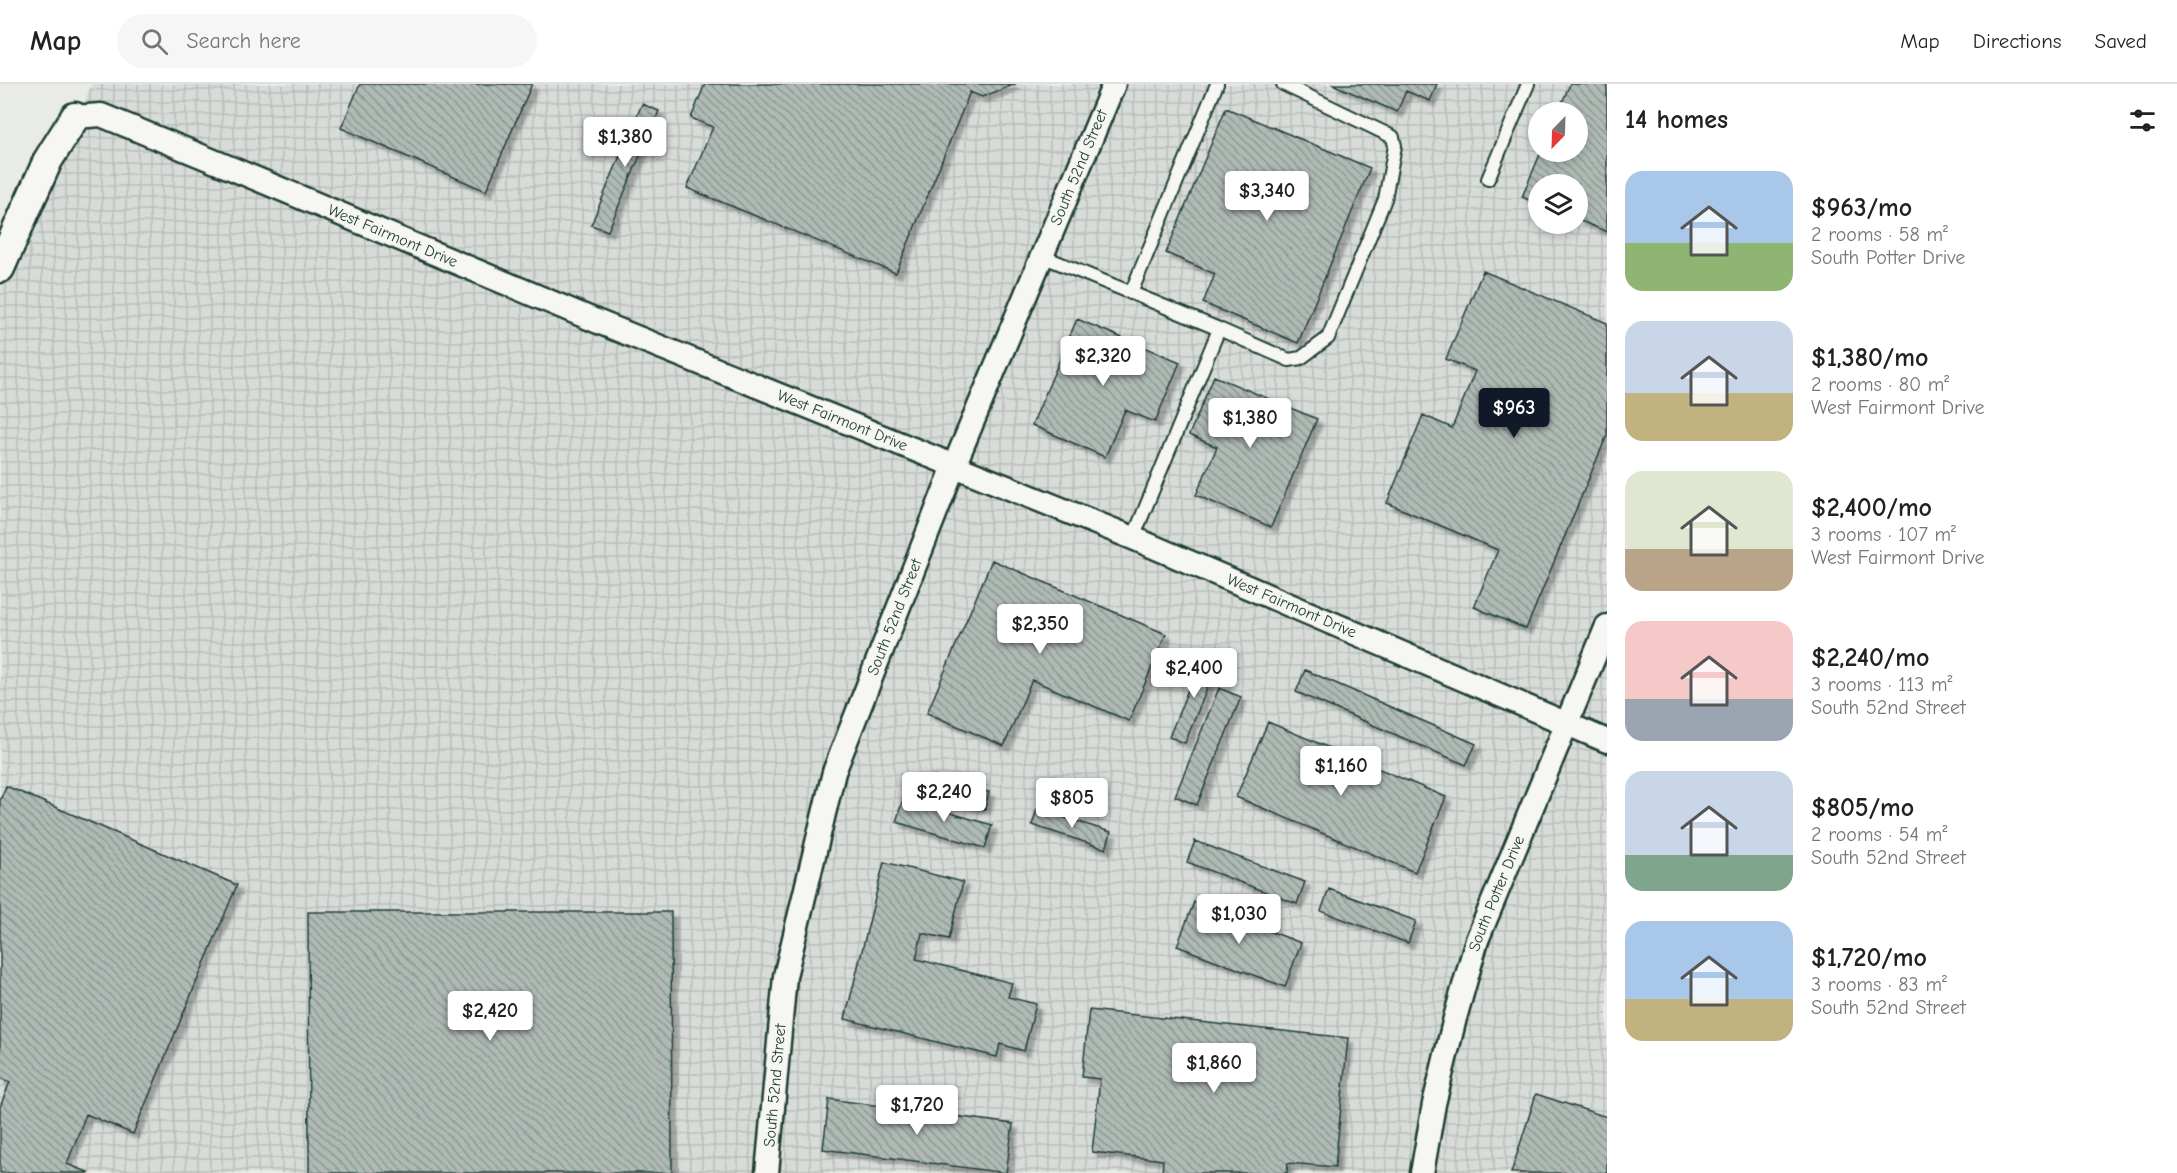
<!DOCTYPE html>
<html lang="en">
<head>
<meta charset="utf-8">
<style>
  :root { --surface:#fff; --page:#f6f6f6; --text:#222; --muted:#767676; --line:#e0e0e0; --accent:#111827 }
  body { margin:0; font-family:"Comic Neue",sans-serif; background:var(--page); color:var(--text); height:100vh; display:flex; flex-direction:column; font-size:22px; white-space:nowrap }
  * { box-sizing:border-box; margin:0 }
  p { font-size:20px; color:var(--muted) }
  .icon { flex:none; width:33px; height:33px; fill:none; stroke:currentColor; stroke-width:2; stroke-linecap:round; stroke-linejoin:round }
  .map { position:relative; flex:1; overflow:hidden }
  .sheet { display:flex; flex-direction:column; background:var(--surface); width:570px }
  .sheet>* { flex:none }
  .needle { width:39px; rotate:203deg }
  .controls { position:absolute; left:1528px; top:18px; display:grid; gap:12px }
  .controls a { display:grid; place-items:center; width:60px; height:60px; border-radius:50%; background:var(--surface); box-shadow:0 3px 9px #0003; font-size:30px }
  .price { position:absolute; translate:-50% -51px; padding:0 14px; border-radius:6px; background:#fff; color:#222; font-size:20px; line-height:39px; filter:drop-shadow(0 2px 3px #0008) }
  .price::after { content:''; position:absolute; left:50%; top:36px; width:18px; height:14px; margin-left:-9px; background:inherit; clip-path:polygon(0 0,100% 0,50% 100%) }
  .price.active { background:var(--accent); color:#fff }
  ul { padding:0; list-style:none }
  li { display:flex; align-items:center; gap:18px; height:150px; padding:0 18px }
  li span { display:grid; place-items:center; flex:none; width:168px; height:120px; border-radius:18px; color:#555 }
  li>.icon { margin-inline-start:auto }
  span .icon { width:72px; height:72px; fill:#fffc; stroke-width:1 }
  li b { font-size:26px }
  h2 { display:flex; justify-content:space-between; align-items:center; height:72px; padding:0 18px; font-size:26px }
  header { display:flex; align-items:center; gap:36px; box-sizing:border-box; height:84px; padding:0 30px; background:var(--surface); border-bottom:2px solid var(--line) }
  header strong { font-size:28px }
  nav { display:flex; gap:33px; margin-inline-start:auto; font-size:21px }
  .search { width:420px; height:54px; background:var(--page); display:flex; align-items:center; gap:15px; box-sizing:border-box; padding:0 21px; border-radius:33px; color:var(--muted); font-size:22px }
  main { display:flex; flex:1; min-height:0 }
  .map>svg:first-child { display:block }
</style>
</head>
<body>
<header>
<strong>Map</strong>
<div class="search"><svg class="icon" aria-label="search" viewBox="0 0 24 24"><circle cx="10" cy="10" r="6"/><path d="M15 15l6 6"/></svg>Search here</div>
<nav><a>Map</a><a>Directions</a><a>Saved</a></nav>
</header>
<main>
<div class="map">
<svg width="1607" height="1089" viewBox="0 0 1607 1089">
  <defs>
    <pattern id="industrial-grid" width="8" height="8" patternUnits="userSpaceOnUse" patternTransform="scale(1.5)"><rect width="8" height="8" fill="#d8dcd8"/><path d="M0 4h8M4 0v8" fill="none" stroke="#b9beba"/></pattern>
    <pattern id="building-back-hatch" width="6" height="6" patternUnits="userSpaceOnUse" patternTransform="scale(1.5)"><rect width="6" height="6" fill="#b0bab5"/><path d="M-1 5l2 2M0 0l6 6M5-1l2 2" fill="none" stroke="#8f9894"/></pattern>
    <filter id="shadow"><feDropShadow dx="5.5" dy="5.5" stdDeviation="1.5" flood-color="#0004"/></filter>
  </defs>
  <rect width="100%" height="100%" fill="#e9ebe7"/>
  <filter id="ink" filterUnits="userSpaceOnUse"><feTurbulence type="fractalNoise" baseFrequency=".0167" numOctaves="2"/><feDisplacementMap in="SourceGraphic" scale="12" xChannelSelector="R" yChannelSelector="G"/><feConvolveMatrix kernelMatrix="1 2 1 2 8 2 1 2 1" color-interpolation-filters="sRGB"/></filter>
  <g filter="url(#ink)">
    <path fill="url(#industrial-grid)" fill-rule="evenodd" d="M92,0h1515v1089h-1607v-882zM1539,28h39v40h-39zM1539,100h39v40h-39z"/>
    <path fill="url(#building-back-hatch)" stroke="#1f3d34" stroke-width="1.5" filter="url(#shadow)" d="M360,0h172l-46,107 -145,-63z
      M705,0h311l-34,13 -12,-5 -74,181 -209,-85 26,-61 -22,-9z
      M1332,0h105l-7,17 -24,-10 -9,21z
      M1570,0h37v148l-29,-12v-36h-39v21l-17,-8 19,-45h37v-40h-20z
      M642,20l17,7 -51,120 -17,-6z
      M1226,24l144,60 -72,175 -95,-40 12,-29 -49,-21z
      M1483,187l124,52v112l-81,194 -52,-22 24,-57 -111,-47 36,-88 29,13 23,-57 -29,-12z
      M1077,235l103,43 -25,60 -30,-12 -20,47 -73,-32z
      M1214,292l103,43 -46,108 -75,-32 21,-48 -28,-12z
      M992,476l174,74 -37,87 -97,-41 -28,66 -77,-33z
      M1202,571l16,6 -33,82 -16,-6z
      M1305,586l171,74 -10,21 -170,-73z
      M1219,604l22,9 -44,108 -22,-9z
      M1268,638l178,75 -31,75 -179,-75z
      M933,692l56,16 -4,17 -56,-16z
      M6,702l231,99 -104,249 -47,-20 -19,50 23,9h-90v-66l10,-25 -10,-4v-278z
      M903,715l89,26 -7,23 -89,-26z
      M1037,725l74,23 -5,17 -74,-24z
      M1195,757l110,41 -8,22 -110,-42z
      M884,778l79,20 -14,57 -27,-6 -6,26 96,24 -4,14 28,7 -12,47 -24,-7 -3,13 -152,-38z
      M1329,805l87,32 -8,22 -87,-32z
      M1194,818l107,41 -16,44 -108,-41z
      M308,828h363l1,261h-363z
      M1089,926l259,28 -13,129 -47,-4 -1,10h-125l1,-13 -71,-8 8,-73 -18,-2z
      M1536,1010l71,23v56h-96z
      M829,1015l184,25 -7,49 -183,-24z"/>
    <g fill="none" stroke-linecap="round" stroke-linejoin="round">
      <defs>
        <path id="service" d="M1488,95l40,-95
          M1042,172l177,73 -86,209
          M1131,209l86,-209
          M1219,245l70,31 12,-2 27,-20 57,-139 10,-53 -2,-9 -110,-53"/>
        <g id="minor">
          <path id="s1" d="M75,33l26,-2 132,54 363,152 537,217 474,203"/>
          <path id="s2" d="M767,1089l18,-197 49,-204 120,-306 160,-382"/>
          <path id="s3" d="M1422,1089l12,-69 21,-86 22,-78 130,-314"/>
        </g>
        <path id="tertiary" d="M0,184l48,-108 27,-43"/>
      </defs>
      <use href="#service" stroke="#1f3d34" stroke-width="16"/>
      <use href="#minor" stroke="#1f3d34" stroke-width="27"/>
      <use href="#tertiary" stroke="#1f3d34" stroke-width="33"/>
      <use href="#service" stroke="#f6f6f2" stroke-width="12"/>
      <use href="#minor" stroke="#f6f6f2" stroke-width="22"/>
      <use href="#tertiary" stroke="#f6f6f2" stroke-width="28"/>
    </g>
  </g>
  <g text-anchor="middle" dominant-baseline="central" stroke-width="6" stroke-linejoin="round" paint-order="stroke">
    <g font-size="16" fill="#1f3d34" stroke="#f6f6f2">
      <text stroke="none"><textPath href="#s2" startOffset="1060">South 52nd Street</textPath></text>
      <text stroke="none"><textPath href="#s1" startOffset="342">West Fairmont Drive</textPath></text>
      <text stroke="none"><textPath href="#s1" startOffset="828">West Fairmont Drive</textPath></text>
      <text stroke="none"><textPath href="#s1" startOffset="1314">West Fairmont Drive</textPath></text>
      <text stroke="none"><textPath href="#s2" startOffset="574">South 52nd Street</textPath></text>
      <text stroke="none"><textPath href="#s3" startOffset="290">South Potter Drive</textPath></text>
      <text stroke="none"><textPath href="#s2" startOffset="88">South 52nd Street</textPath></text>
    </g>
  </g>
</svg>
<div class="controls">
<a><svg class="needle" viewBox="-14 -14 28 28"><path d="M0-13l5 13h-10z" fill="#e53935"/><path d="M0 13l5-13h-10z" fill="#767676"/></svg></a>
<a><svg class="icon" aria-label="layers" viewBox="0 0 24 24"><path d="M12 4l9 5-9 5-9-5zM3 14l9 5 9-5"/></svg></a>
</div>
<b class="price" style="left:625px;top:84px">$1,380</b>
<b class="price" style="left:1267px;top:138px">$3,340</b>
<b class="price" style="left:1103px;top:303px">$2,320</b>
<b class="price active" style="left:1514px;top:355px">$963</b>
<b class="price" style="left:1250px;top:365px">$1,380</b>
<b class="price" style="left:1040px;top:571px">$2,350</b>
<b class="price" style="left:1194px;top:615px">$2,400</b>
<b class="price" style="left:1341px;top:713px">$1,160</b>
<b class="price" style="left:944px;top:739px">$2,240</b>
<b class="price" style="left:1072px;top:745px">$805</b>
<b class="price" style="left:1239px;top:861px">$1,030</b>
<b class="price" style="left:490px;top:958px">$2,420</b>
<b class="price" style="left:1214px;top:1010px">$1,860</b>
<b class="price" style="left:917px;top:1052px">$1,720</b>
</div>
<section class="sheet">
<h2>14 homes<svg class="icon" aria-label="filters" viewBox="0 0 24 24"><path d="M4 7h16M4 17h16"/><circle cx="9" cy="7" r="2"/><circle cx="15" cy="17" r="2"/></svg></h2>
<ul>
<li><span style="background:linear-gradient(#a9c7e8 60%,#8fb573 0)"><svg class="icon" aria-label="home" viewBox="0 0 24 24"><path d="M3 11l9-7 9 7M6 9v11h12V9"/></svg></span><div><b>$963/mo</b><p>2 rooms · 58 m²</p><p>South Potter Drive</p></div></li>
<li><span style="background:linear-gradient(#c9d6e8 60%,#c2b280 0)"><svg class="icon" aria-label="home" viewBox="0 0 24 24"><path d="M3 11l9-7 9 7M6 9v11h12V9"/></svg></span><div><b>$1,380/mo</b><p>2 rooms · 80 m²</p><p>West Fairmont Drive</p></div></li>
<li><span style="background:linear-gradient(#dfe7d0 65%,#b9a48a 0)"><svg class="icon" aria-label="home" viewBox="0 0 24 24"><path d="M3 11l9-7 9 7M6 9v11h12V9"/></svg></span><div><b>$2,400/mo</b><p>3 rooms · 107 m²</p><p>West Fairmont Drive</p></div></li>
<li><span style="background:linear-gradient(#f6c9c9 65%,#9aa5b1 0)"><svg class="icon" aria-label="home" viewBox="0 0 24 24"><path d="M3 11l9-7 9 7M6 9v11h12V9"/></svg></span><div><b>$2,240/mo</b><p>3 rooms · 113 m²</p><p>South 52nd Street</p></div></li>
<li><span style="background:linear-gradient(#c9d6e8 70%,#7fa58c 0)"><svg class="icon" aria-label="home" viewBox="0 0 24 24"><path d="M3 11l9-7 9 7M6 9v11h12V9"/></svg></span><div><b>$805/mo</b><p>2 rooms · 54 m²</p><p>South 52nd Street</p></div></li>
<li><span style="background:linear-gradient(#a9c7e8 65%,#c2b280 0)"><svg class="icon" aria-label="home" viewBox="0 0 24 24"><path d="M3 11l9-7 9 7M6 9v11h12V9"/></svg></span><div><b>$1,720/mo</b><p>3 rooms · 83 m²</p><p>South 52nd Street</p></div></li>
</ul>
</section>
</main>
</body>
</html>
